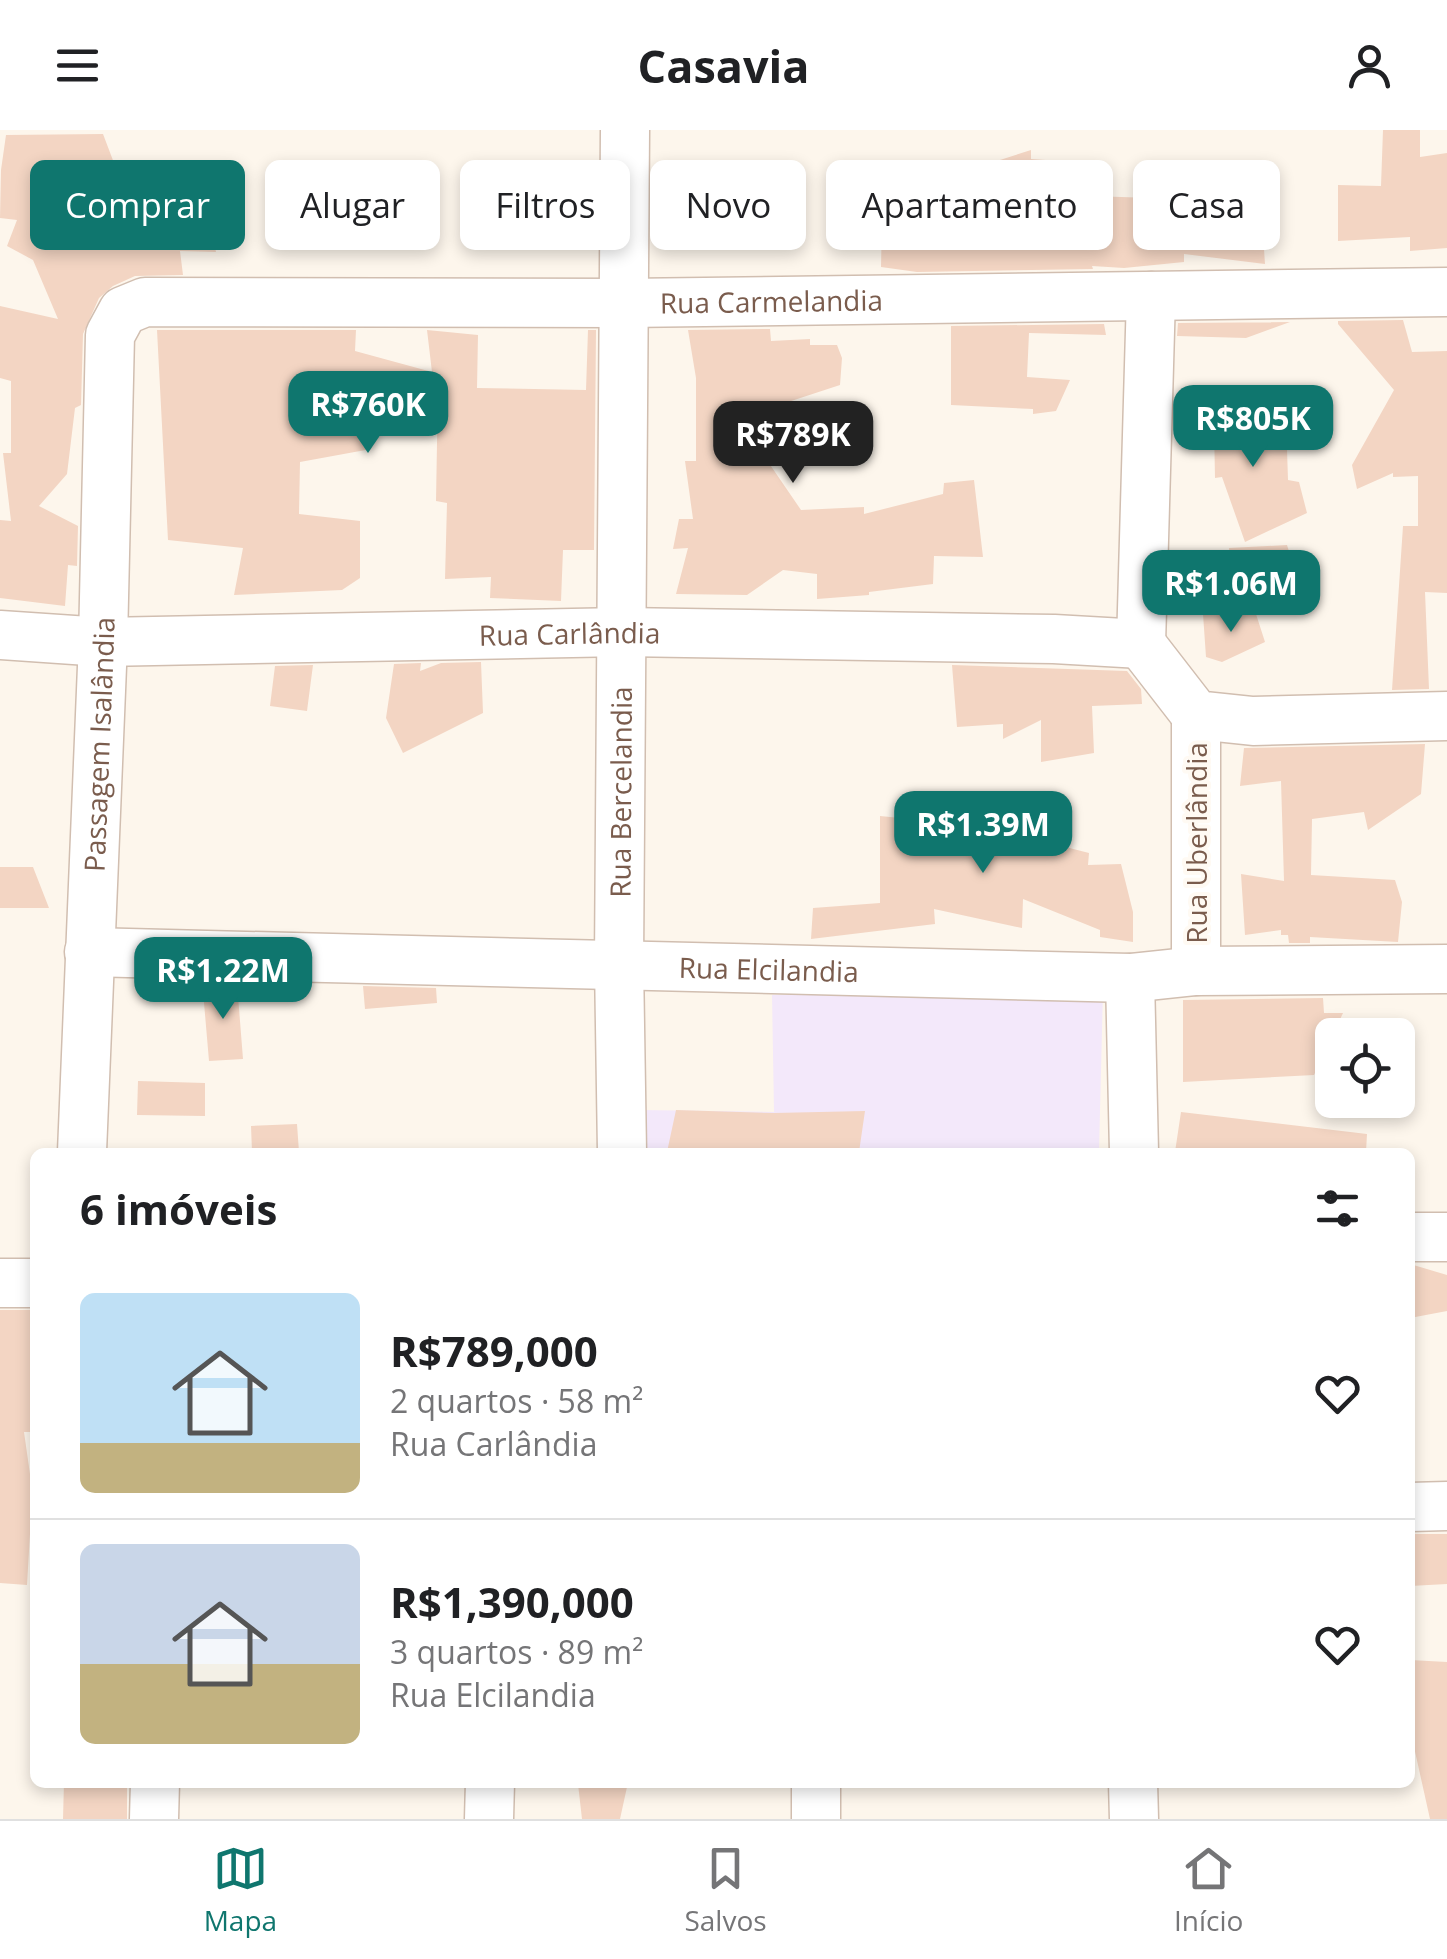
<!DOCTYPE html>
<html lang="pt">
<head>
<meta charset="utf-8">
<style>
  :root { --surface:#fff; --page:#f6f6f6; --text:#202124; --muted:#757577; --line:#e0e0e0; --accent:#0f766e }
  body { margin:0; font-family:"Open Sans",sans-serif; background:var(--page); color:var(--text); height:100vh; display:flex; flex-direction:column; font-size:38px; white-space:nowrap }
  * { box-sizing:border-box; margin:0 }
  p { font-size:32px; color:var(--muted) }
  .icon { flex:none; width:55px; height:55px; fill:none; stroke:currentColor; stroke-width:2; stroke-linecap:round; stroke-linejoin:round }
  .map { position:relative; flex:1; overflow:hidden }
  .side { position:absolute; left:30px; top:1018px; width:1385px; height:640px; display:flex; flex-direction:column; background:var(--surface); border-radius:15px; box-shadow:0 5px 15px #0003 }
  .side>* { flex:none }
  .banner { position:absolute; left:30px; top:30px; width:1388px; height:90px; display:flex; gap:20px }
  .buttons { position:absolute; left:1315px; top:888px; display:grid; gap:20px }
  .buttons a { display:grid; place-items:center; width:100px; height:100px; border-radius:15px; background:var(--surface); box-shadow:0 5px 15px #0003; font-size:50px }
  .price { position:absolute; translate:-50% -85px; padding:0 22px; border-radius:20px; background:var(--accent); color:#fff; font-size:32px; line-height:65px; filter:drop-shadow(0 2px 5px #0008) }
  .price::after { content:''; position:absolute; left:50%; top:60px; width:30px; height:22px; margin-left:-15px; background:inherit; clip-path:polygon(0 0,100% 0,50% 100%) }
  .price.current { background:#222; color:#fff }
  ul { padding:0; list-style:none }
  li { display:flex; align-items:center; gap:30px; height:250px; padding:0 50px }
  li+li { border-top:2px solid var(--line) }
  li span { display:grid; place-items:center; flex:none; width:280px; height:200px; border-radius:15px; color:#555 }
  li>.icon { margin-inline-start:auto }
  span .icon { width:120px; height:120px; fill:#fffc; stroke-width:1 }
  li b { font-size:42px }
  h2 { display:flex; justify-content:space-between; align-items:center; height:120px; padding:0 50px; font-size:42px }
  .pill { padding:0 35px; border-radius:15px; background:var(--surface); box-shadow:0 5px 15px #0003; font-size:35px; line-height:90px }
  .pill.current { background:var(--accent); color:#fff }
  header { display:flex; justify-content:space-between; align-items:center; height:130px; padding:0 50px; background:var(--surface); font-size:45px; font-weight:700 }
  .menu { display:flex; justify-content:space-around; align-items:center; height:140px; border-top:2px solid var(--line); background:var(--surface); font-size:28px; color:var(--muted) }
  .menu a { display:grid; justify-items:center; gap:5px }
  .menu .current { color:var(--accent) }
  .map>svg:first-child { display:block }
</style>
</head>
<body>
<header><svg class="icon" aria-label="menu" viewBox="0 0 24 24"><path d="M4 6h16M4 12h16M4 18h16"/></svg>Casavia<svg class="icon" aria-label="person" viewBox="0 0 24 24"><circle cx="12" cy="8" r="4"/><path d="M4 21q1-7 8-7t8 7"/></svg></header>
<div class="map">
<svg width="1447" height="1689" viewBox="0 0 1447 1689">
  <rect width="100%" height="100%" fill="#fdf6ec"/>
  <path fill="#f3e8fa" d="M1103,860l-4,162h-459v-42l134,2 -2,-117z"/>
  <path fill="#f3d5c3" d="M1383,0h37v27l27,-4v95l-37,3v-14l-72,4v-56l43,1z
    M103,4l25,66 18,20 16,-7 48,8 6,31 -36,-1 3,24 -48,1 -22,10 -14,12 -16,36 -2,71 -6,3 -8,66 -28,32 39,20 -1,40 -9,-1 -3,41 -65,-8v-78l11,1 -8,-68h8v-72l-11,-3v-72l58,13 -25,-59 -26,-14 10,-26 -17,-2 1,-48 5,-35z
    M1031,20v9l29,2 1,11 28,-3 2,27 91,3 -3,-17 28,2 52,-8 6,88 -81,-10v8l-60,6 -32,-2 1,3 -176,3 -36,-5 2,-94 54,-4v11z
    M1403,190l9,32 35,-1v242l-22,-1 4,97 -37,1 11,-164h15v-50l-25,1v-4l-36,16 -5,-24 42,-75 -56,-66v-3z
    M1290,192l-44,16 -69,-2 1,-13z
    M1104,194l2,11 -77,-2 -2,44 43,3 -14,31 -23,3v-5l-82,-4v-79z
    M770,199l1,12 39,-2v6h27l5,13 -2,27 -55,18 1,48 -26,-1 41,60 63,-3v7l79,-20 1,-11 30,-3 9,77 -49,-1 -1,28 -64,8v3l-52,4v-25l-34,-4 -36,25 -71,-1 12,-46 -15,1 6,-30h14l-8,-58h11v-83l-8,-48z
    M157,200h199l-1,21 77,21 -5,-42 51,5 -1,53 109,2 2,-60h8l-2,220h-31l-2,51 -71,-3 1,-21 -46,2 2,-76 -11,-2 2,-115 -72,29 5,34 -71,13 -1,52 61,7v57l-18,12 -108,5 9,-47 -75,-8z
    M1224,261l31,2 8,57 24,-1 1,31 11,2 8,31 -62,29 -23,-65 -7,1 -1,-51 6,-1z
    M1287,415l12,39 -66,13 -4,-49z
    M1203,484h53l9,28 -43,20 -16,-5z
    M481,532l2,51 -80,40 -17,-35 8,-54 27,-1 -1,8 21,-8z
    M313,535l-6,46 -37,-5 5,-40z
    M952,535l175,6 14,18 1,15 -50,2 2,47 -53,9v-42l-38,19v-15l-46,3z
    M1425,614l-4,50 -53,36 -4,-18 -52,7 -1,56 84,5 7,22 -4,40 -88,-5v6h-21l-1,-8h-7v-5l-36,5 -4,-61 43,7 -3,-100 -41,5 4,-38z
    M968,669l71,13 14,6 1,26 35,9 -1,12 33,-1 12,48v30l-33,-5v-7l-77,-31 -1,29 -88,-19 1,15 -124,15 2,-31 67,-5v-87l89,9z
    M0,737h33l16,41h-49z
    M217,853h20l6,76 -34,2 -6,-70z
    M363,856l73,2 1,15 -72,6z
    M1323,868l1,15h19l-29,62 -131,7v-82z
    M138,951l67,2v33l-68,-1z
    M676,980l98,3 91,-2 -6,41h-192z
    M1181,982l186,22 -1,18h-191z
    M297,994l2,28h-47l-1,-26z
    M1410,1134l37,11v36l-37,7z
    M0,1180h35v97l-3,25h-8l11,77v8h-4l-4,68 -27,-2z
    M1410,1404h37v50l-37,2z
    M1410,1530l37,2v157h-17l-20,-90z
    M64,1652h63v37h-64z
    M595,1652l32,5 -7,32h-38l-4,-35z"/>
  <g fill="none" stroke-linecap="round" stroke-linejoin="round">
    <defs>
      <g id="minor">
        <path id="s1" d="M0,505l103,7 520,-10 431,7 87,5"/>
        <path d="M1141,514l10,-348"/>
        <path d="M1141,514l55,71 57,6 194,-5"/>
        <path id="s2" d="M89,822l1041,26 66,-7 251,-2"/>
        <path d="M1196,841v-256"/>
        <path d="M1130,848l4,174"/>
        <path id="s3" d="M82,1022l21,-510 7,-307 13,-24 22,-9 480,1 822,-11"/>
        <path id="s4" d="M622,1022l-3,-189 6,-833"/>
        <path d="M1410,1107h37"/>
        <path d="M0,1153h35"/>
        <path d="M1410,1377l37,-1"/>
        <path d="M816,1652v37"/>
        <path d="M1133,1652l1,37"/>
        <path d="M154,1689l1,-37"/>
        <path d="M489,1689l1,-37"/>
      </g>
    </defs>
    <use href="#minor" stroke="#d1beb0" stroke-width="51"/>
    <use href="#minor" stroke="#fff" stroke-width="48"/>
  </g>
  <g text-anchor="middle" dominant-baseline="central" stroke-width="8" stroke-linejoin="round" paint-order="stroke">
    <g font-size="28" fill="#7a5c4d" stroke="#fffaf3">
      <text stroke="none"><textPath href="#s3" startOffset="1495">Rua Carmelandia</textPath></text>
      <text stroke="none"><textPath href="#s1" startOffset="570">Rua Carlândia</textPath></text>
      <text stroke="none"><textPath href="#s3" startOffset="408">Passagem Isalândia</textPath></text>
      <text stroke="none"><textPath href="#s4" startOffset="360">Rua Bercelandia</textPath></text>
      <text transform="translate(1196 713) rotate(-90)">Rua Uberlândia</text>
      <text stroke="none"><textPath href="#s2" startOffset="680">Rua Elcilandia</textPath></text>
    </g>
  </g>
</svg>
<div class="buttons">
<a><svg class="icon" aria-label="locate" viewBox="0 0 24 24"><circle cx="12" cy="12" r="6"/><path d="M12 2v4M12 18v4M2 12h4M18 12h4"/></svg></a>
</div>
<b class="price" style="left:368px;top:326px">R$760K</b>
<b class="price" style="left:1253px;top:340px">R$805K</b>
<b class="price current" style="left:793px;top:356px">R$789K</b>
<b class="price" style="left:1231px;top:505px">R$1.06M</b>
<b class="price" style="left:983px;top:746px">R$1.39M</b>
<b class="price" style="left:223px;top:892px">R$1.22M</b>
<div class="banner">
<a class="pill current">Comprar</a>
<a class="pill">Alugar</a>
<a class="pill">Filtros</a>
<a class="pill">Novo</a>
<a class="pill">Apartamento</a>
<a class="pill">Casa</a>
</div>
<section class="side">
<h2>6 imóveis<svg class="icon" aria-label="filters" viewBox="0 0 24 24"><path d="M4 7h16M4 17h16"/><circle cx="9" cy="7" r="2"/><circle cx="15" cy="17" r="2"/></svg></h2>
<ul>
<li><span style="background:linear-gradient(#bfe0f5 75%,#c2b280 0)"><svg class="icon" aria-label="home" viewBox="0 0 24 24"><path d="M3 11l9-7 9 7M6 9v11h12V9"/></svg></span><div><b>R$789,000</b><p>2 quartos · 58 m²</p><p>Rua Carlândia</p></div><svg class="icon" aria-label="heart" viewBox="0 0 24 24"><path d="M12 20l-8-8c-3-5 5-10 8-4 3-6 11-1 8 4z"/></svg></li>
<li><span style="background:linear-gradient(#c9d6e8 60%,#c2b280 0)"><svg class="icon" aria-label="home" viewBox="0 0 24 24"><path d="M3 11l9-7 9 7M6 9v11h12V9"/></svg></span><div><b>R$1,390,000</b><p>3 quartos · 89 m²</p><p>Rua Elcilandia</p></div><svg class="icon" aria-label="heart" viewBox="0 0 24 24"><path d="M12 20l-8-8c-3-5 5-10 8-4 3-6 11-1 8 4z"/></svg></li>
</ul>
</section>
</div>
<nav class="menu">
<a class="current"><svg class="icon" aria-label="map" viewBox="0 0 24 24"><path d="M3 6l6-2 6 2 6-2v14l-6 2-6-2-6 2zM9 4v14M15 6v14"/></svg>Mapa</a>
<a><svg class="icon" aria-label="saved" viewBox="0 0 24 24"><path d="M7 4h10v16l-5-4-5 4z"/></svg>Salvos</a>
<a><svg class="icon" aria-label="home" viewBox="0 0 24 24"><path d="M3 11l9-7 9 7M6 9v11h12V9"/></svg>Início</a>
</nav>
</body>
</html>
